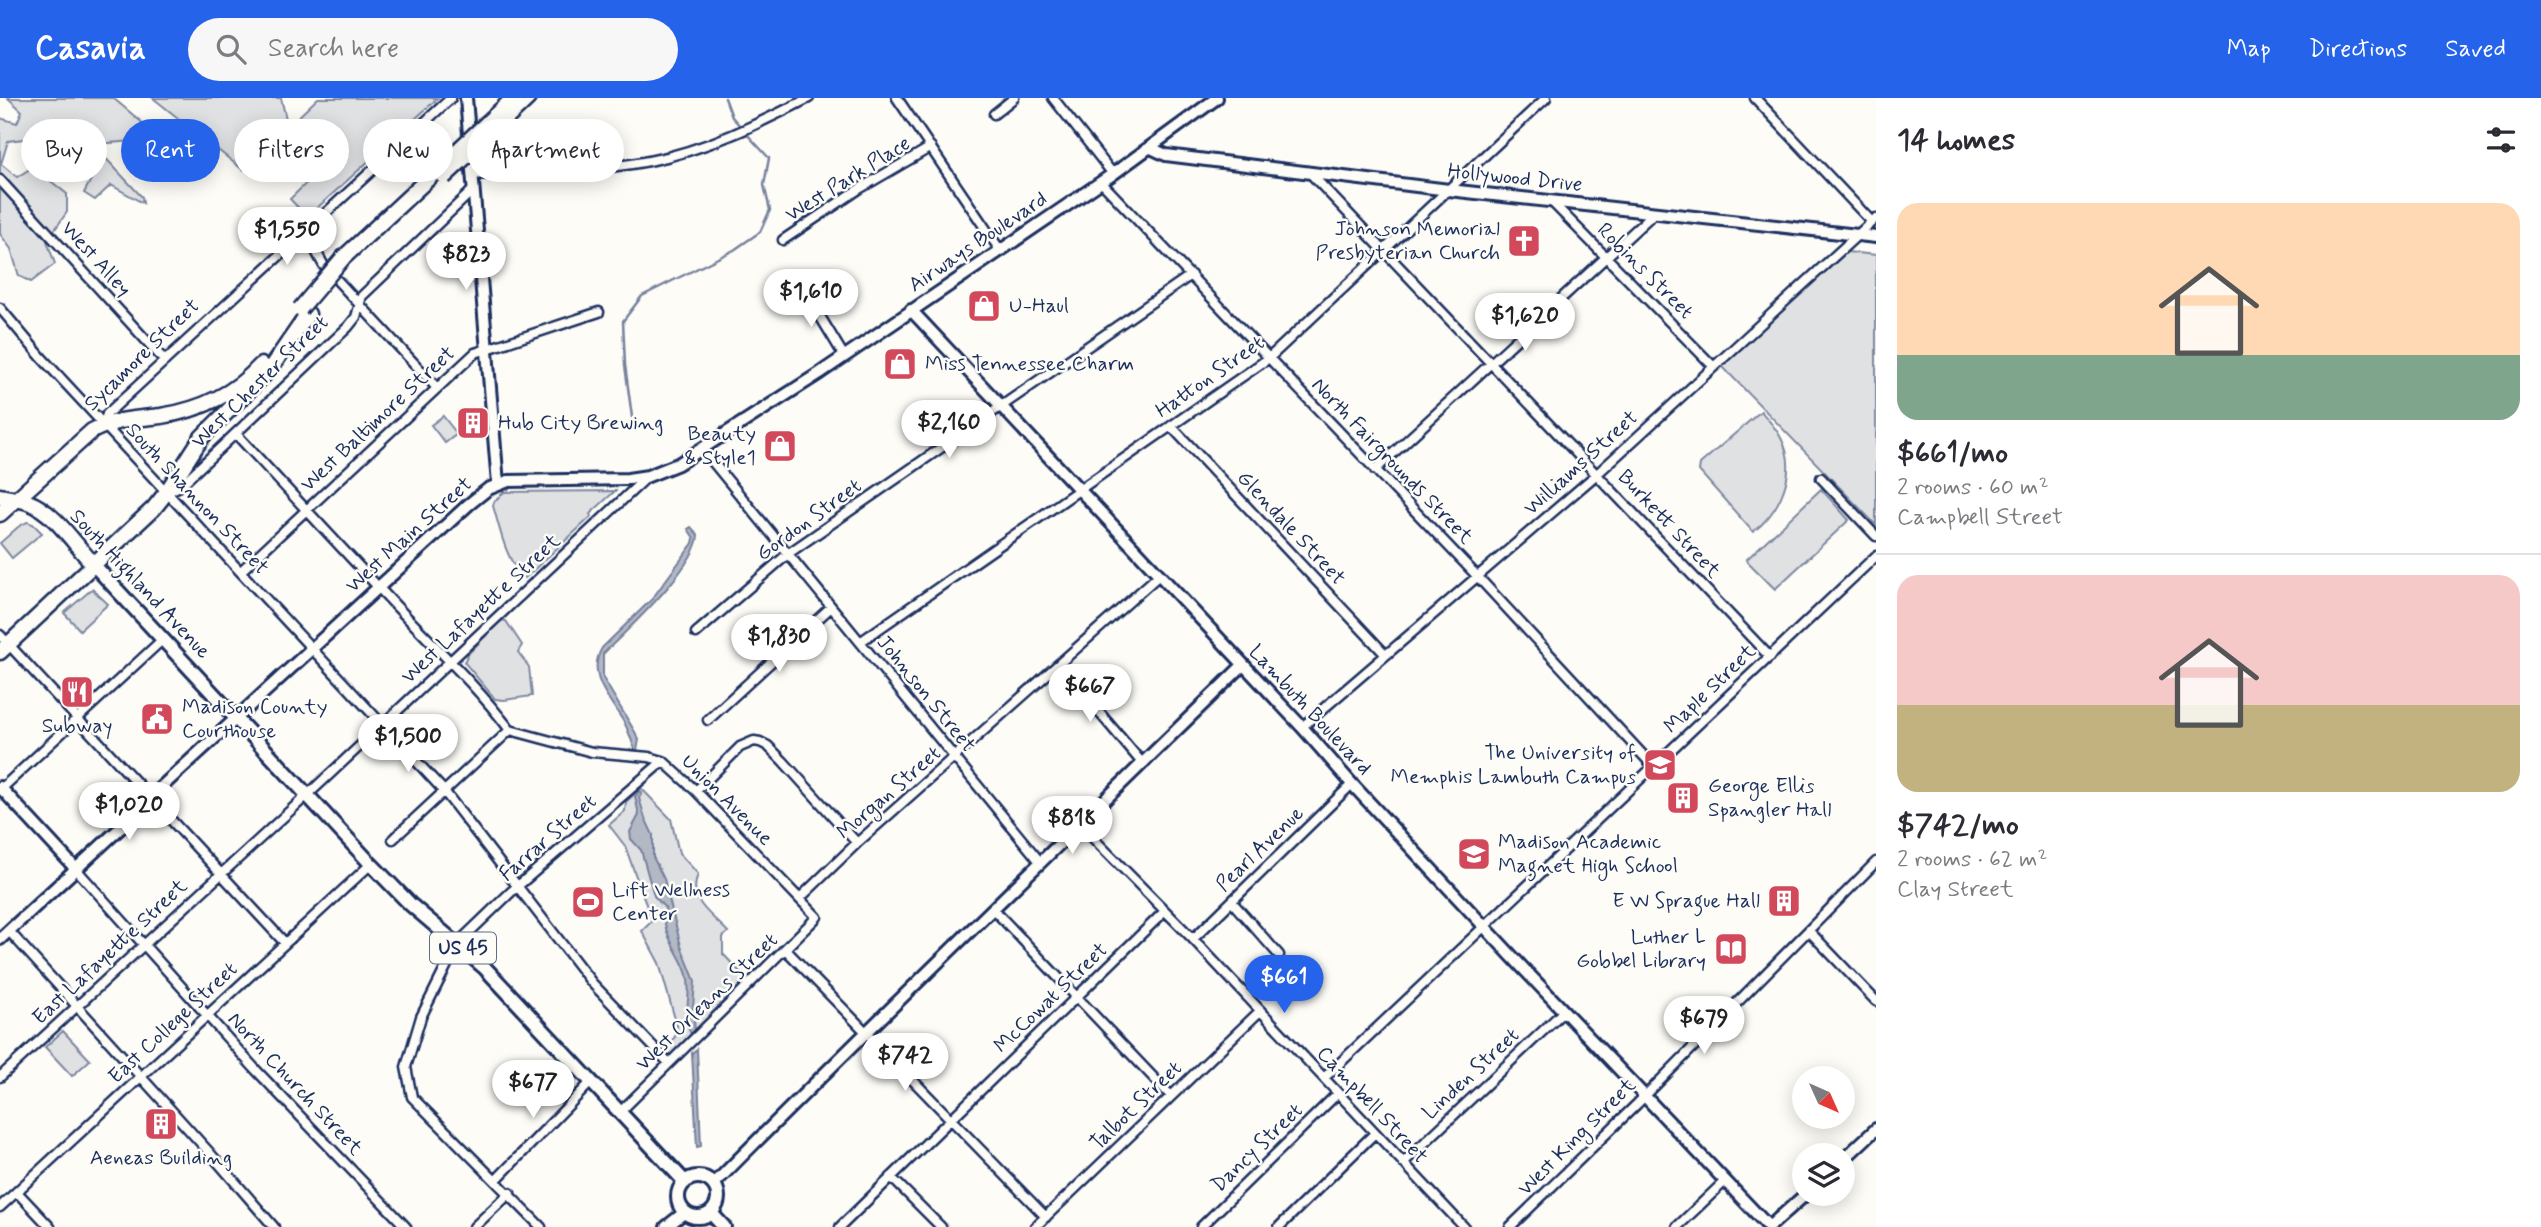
<!DOCTYPE html>
<html lang="en">
<head>
<meta charset="utf-8">
<style>
  :root { --surface:#fff; --page:#f7f7f7; --text:#2b2b33; --muted:#7c7c81; --line:#e1e1e2; --accent:#2563eb }
  body { margin:0; font-family:Mynerve,sans-serif; background:var(--page); color:var(--text); height:100vh; display:flex; flex-direction:column; font-size:26px; white-space:nowrap }
  * { box-sizing:border-box; margin:0 }
  p { font-size:23px; color:var(--muted) }
  .icon { flex:none; width:38px; height:38px; fill:none; stroke:currentColor; stroke-width:2; stroke-linecap:round; stroke-linejoin:round }
  .map { position:relative; flex:1; overflow:hidden }
  .sheet { display:flex; flex-direction:column; background:var(--surface); width:665px }
  .sheet>* { flex:none }
  .guide { position:absolute; left:21px; top:21px; width:665px; height:63px; display:flex; gap:14px }
  .needle { width:46px; rotate:135deg }
  .fabs { position:absolute; left:1792px; top:968px; display:grid; gap:14px }
  .fabs a { display:grid; place-items:center; width:63px; height:63px; border-radius:50%; background:var(--surface); box-shadow:0 4px 18px #0003; font-size:35px }
  .price { position:absolute; translate:-50% -60px; padding:0 16px; border-radius:24px; background:#fff; color:#222; font-size:23px; line-height:46px; filter:drop-shadow(0 2px 4px #0008) }
  .price::after { content:''; position:absolute; left:50%; top:42px; width:21px; height:16px; margin-left:-10px; background:inherit; clip-path:polygon(0 0,100% 0,50% 100%) }
  .price.selected { background:var(--accent); color:#fff }
  ul { padding:0; list-style:none }
  li { display:grid; align-content:center; gap:14px; height:371px; padding:0 21px }
  li+li { border-top:2px solid var(--line) }
  li span { display:grid; place-items:center; height:217px; border-radius:21px; color:#555 }
  li>.icon { margin-inline-start:auto }
  span .icon { width:126px; height:126px; fill:#fffc; stroke-width:1 }
  li b { font-size:30px }
  h2 { display:flex; justify-content:space-between; align-items:center; height:84px; padding:0 21px; font-size:30px }
  .tag { padding:0 24px; border-radius:32px; background:var(--surface); box-shadow:0 4px 18px #0003; font-size:24px; line-height:63px }
  .tag.selected { background:var(--accent); color:#fff }
  header { display:flex; align-items:center; gap:42px; box-sizing:border-box; height:98px; padding:0 35px; background:var(--accent); color:#fff }
  header strong { font-size:33px }
  nav { display:flex; gap:38px; margin-inline-start:auto; font-size:24px }
  .search { width:490px; height:63px; background:var(--page); display:flex; align-items:center; gap:18px; box-sizing:border-box; padding:0 24px; border-radius:38px; color:var(--muted); font-size:26px }
  main { display:flex; flex:1; min-height:0 }
  .map>svg:first-child { display:block }
</style>
</head>
<body>
<header>
<strong>Casavia</strong>
<div class="search"><svg class="icon" aria-label="search" viewBox="0 0 24 24"><circle cx="10" cy="10" r="6"/><path d="M15 15l6 6"/></svg>Search here</div>
<nav><a>Map</a><a>Directions</a><a>Saved</a></nav>
</header>
<main>
<div class="map">
<svg width="1876" height="1129" viewBox="0 0 1876 1129">
  <rect width="100%" height="100%" fill="#fdfcf7"/>
  <filter id="ink" filterUnits="userSpaceOnUse"><feTurbulence type="fractalNoise" baseFrequency=".0143" numOctaves="2"/><feDisplacementMap in="SourceGraphic" scale="14" xChannelSelector="R" yChannelSelector="G"/><feConvolveMatrix kernelMatrix="1 2 1 2 8 2 1 2 1" color-interpolation-filters="sRGB"/></filter>
  <g filter="url(#ink)">
    <path fill="#e0e1e3" stroke="#7e88a0" stroke-width="2" d="M8,0h105l44,37 -22,6 -39,3 2,6 44,47 1,6 -32,-18 -16,15 -11,-7 11,-21 -48,-36 -39,5 -7,23 16,13 16,-10 34,27v18l-20,29 8,23 -24,18 -12,-6 -8,-27 -11,-15v-116l17,5 5,-12z
      M153,0h128l7,29 30,-29h120l-131,119 -17,-18 35,-34 -37,-38 -45,43z
      M1847,154l29,3v270l-156,-161z
      M1761,313c7,9 15,17 20,27 18,33 -1,73 -28,94l-54,-61 1,-7z
      M443,318l14,18 -12,9 -14,-18z
      M1821,391l28,31 -74,69 -29,-29z
      M615,393l-25,23 1,3 -66,61c-19,-15 -25,-50 -32,-72l1,-4 10,-10z
      M27,424l6,2 9,9 -30,25 -12,-15 18,-16z
      M92,491l16,15 -28,26 -16,-17z
      M501,522l5,1 16,24 -4,7 11,15 3,29 -28,4 -9,-1 -31,-37 5,-9z
      M641,690l30,31 8,34 19,21c-11,27 12,39 30,58l-5,5v17l26,27 -75,74 -7,1 -5,-6 13,-13 2,-11 -18,-63 -17,-32 10,-10 -27,-75 -16,-21 16,-14 1,-9z
      M63,933l27,29 -18,16 -27,-29z"/>
    <path fill="#b3b8c5" stroke="#76819c" stroke-width="2" d="M691,429l7,8c-1,31 -72,96 -95,119v24l32,54 4,8 -2,10h-2c-3,-8 -6,-18 -10,-26 -13,-23 -40,-48 -23,-76l50,-49 41,-56 1,-5 -6,-9z
      M640,693l2,2 -3,5 6,20 8,17v22l11,22 17,67 14,35 -2,27 2,23 -4,3c-10,-19 2,-38 -4,-59 -4,-17 -19,-32 -22,-51 -1,-5 1,-11 0,-16l-11,-12 -13,-46 -10,-11 -1,-7 9,-17 -4,-19z
      M697,951l4,97 -4,1 -5,-94z"/>
    <g fill="none" stroke-linecap="round" stroke-linejoin="round">
      <path stroke="#76819c" stroke-width="2.5" d="M725,0l7,19 9,10
        M632,319l-7,-52 -2,-44 19,-25 92,-46 26,-18 10,-22 -6,-25 5,-27 -24,-26"/>
      <defs>
        <path id="street" d="M897,0l103,152
          M1053,0l60,76
          M1755,0l117,124
          M994,16l20,-16
          M1310,75l460,484
          M472,77c59,-3 119,-3 177,-14 57,-11 109,-37 160,-63
          M0,82l165,181
          M1101,84l377,395 176,190
          M1552,104l161,164
          M305,133l19,35 113,122
          M783,142l76,-51 72,-42
          M803,190l41,68
          M0,210l42,50 402,433 148,192 77,80
          M104,326l3,-10 344,-316
          M1171,328l215,229
          M236,336c54,58 107,116 161,173 39,41 79,78 113,123
          M703,352l338,413
          M1375,372l279,-257
          M1821,380l55,58
          M169,393l11,-5 168,-159 8,-10 6,-21 111,-106
          M241,473l234,-218 124,-41
          M696,535l93,-80 402,-278
          M0,537l285,308
          M860,544l409,-284 277,-260
          M1059,567l84,99
          M708,622l123,-113
          M1302,629l295,-253 279,-256
          M510,632l82,22 57,5 14,4 33,30 121,126 -197,195
          M0,692l162,-150
          M696,693l44,-44 14,-6 6,1 8,4 15,15 74,82
          M1080,727l113,114 271,288
          M393,741l117,-109
          M76,771l180,201 150,157
          M800,800l57,-55 301,-267
          M1232,804l47,53
          M994,812l177,186
          M9,833l200,221 65,75
          M1809,833l67,70
          M1193,841l159,-155
          M786,852l260,267
          M0,979l316,-290 332,-311
          M1324,980l552,-522
          M1403,1065l161,-152
          M891,1079l50,50
          M496,1082l96,-99
          M17,1094l33,35
          M0,1109l371,-343
          M474,1129l36,-34
          M541,1129l-129,-130 -6,-30 15,-50 37,-74 54,-52 151,-130
          M840,1129l325,-316
          M1035,1129l225,-216
          M1201,1129l137,-134
          M1279,1129l96,-94
          M1510,1129l127,-123 239,-242
          M1677,1129l48,-46"/>
        <path id="secondary" d="M466,0l32,386
          M1151,50l15,7 283,35 427,47
          M911,212l391,417 50,57 169,182 248,261
          M0,689l76,82
          M0,841l142,-131 15,-17 311,-286 20,-16 20,-8 120,-2 20,-3 30,-12 142,-91 293,-199 104,-76
          M1843,1062l33,-31
          M714,1086c174,-176 353,-346 529,-519
          M666,1129l19,-15
          M1769,1129l37,-33"/>
        <path id="primary" d="M94,467l277,299 39,40 75,64 200,214
          M678 1099a20 20 0 1 1 40 0a20 20 0 1 1-40 0Z
          M711,1115l13,14"/>
        <path id="highway" d="M488,24l26,-24
          M489,37l39,-37
          M343,160l101,-94
          M0,398c9,2 19,3 28,6 27,10 47,43 66,63
          M0,416l92,-83c22,-12 45,-12 69,-15 39,-6 73,-21 100,-51
          M0,554l154,-144 12,-15 36,-56 68,-68 38,-55"/>
      </defs>
      <use href="#street" stroke="#1b2f5e" stroke-width="13"/>
      <use href="#secondary" stroke="#1b2f5e" stroke-width="16"/>
      <use href="#primary" stroke="#1b2f5e" stroke-width="18"/>
      <use href="#highway" stroke="#1b2f5e" stroke-width="19"/>
      <use href="#street" stroke="#fdfcf7" stroke-width="8"/>
      <use href="#secondary" stroke="#fdfcf7" stroke-width="10"/>
      <use href="#primary" stroke="#fdfcf7" stroke-width="12"/>
      <use href="#highway" stroke="#fdfcf7" stroke-width="14"/>
      <defs>
        <path id="highway-bridge" d="M454,56l34,-32
          M444,79l45,-42
          M300,211l43,-51"/>
      </defs>
      <use href="#highway-bridge" stroke="#1b2f5e" stroke-width="19" stroke-linecap="butt"/>
      <use href="#highway-bridge" stroke="#fdfcf7" stroke-width="14"/>
    </g>
  </g>
  <defs>
    <symbol id="church-square" viewBox="-11 -11 22 22"><rect x="-9" y="-9" width="18" height="18" rx="4" fill="#d1495b" stroke="#fdfcf7"/><path d="M-1.2-6h2.4v3.5h3.3v2.4h-3.3V6h-2.4V-.1h-3.3v-2.4h3.3Z" fill="#fff"/></symbol>
    <symbol id="shop-square" viewBox="-11 -11 22 22"><rect x="-9" y="-9" width="18" height="18" rx="4" fill="#d1495b" stroke="#fdfcf7"/><path d="M-5-2.5h2.3a2.7 3.5 0 0 1 5.4 0H5L5.5 6h-11ZM-1.5-2.5h3a1.5 2.3 0 0 0-3 0Z" fill="#fff"/></symbol>
    <symbol id="building-square" viewBox="-11 -11 22 22"><rect x="-9" y="-9" width="18" height="18" rx="4" fill="#d1495b" stroke="#fdfcf7"/><path d="M-4-6H4V6H1V3H-1V6H-4ZM-2.5-4.3h1.7v1.8h-1.7ZM.8-4.3h1.7v1.8H.8ZM-2.5-1h1.7V.8h-1.7ZM.8-1h1.7V.8H.8Z" fill="#fff"/></symbol>
    <symbol id="restaurant-square" viewBox="-11 -11 22 22"><rect x="-9" y="-9" width="18" height="18" rx="4" fill="#d1495b" stroke="#fdfcf7"/><path d="M-5-6h1v4h1v-4h1v4h1v-4h1v5L-1.5 .5V6h-2V.5L-5-1ZM5-6V6H3V1.5H1.5Q1.5-4 5-6Z" fill="#fff"/></symbol>
    <symbol id="civic-square" viewBox="-11 -11 22 22"><rect x="-9" y="-9" width="18" height="18" rx="4" fill="#d1495b" stroke="#fdfcf7"/><path d="M-.6-6.5H3V-4.5H.6V-3L4-1V1h2V6H-6V1h2V-1L-.6-3ZM-1.2 2.5V6h2.4V2.5Z" fill="#fff"/></symbol>
    <symbol id="university-square" viewBox="-11 -11 22 22"><rect x="-9" y="-9" width="18" height="18" rx="4" fill="#d1495b" stroke="#fdfcf7"/><path d="M0-5L7-2L0 1L-7-2ZM-4 1L0 2.5L4 1V4Q0 6-4 4Z" fill="#fff"/></symbol>
    <symbol id="school-square" viewBox="-11 -11 22 22"><rect x="-9" y="-9" width="18" height="18" rx="4" fill="#d1495b" stroke="#fdfcf7"/><path d="M0-5L7-2L0 1L-7-2ZM-4 1L0 2.5L4 1V4Q0 6-4 4Z" fill="#fff"/></symbol>
    <symbol id="stadium-square" viewBox="-11 -11 22 22"><rect x="-9" y="-9" width="18" height="18" rx="4" fill="#d1495b" stroke="#fdfcf7"/><path d="M0-5a6.5 5 0 1 0 0 10a6.5 5 0 1 0 0-10ZM-3.5-1.8h7v3.6h-7Z" fill="#fff"/></symbol>
    <symbol id="library-square" viewBox="-11 -11 22 22"><rect x="-9" y="-9" width="18" height="18" rx="4" fill="#d1495b" stroke="#fdfcf7"/><path d="M-6-4Q-3-5.5-.7-3.5V5Q-3 3-6 4ZM6-4Q3-5.5 .7-3.5V5Q3 3 6 4Z" fill="#fff"/></symbol>
  </defs>
  <g fill-rule="evenodd">
    <use href="#church-square" x="1505" y="124" width="38" height="38"/>
    <use href="#shop-square" x="965" y="189" width="38" height="38"/>
    <use href="#shop-square" x="881" y="247" width="38" height="38"/>
    <use href="#building-square" x="454" y="306" width="38" height="38"/>
    <use href="#shop-square" x="761" y="329" width="38" height="38"/>
    <use href="#restaurant-square" x="58" y="575" width="38" height="38"/>
    <use href="#civic-square" x="138" y="602" width="38" height="38"/>
    <use href="#university-square" x="1641" y="648" width="38" height="38"/>
    <use href="#building-square" x="1664" y="681" width="38" height="38"/>
    <use href="#school-square" x="1455" y="737" width="38" height="38"/>
    <use href="#building-square" x="1765" y="784" width="38" height="38"/>
    <use href="#stadium-square" x="569" y="785" width="38" height="38"/>
    <use href="#library-square" x="1712" y="832" width="38" height="38"/>
    <use href="#building-square" x="142" y="1007" width="38" height="38"/>
  </g>
  <g text-anchor="middle" dominant-baseline="central" stroke-width="5" stroke-linejoin="round" paint-order="stroke">
    <rect fill="#fdfcf7" stroke="#5f6c8c" stroke-width="2" x="430" y="834.5" width="66" height="31" rx="5"/>
    <g font-size="19" font-weight="bold" fill="#1b2f5e">
      <text x="463" y="850">US 45</text>
    </g>
    <g font-size="21" fill="#1b2f5e" stroke="#fdfcf7">
      <text transform="translate(1515 80) rotate(6)">Hollywood Drive</text>
      <text transform="translate(848 81) rotate(-32)">West Park Place</text>
      <text transform="translate(978 144) rotate(-34)">Airways Boulevard</text>
      <text transform="translate(96 161) rotate(48)">West Alley</text>
      <text transform="translate(1645 173) rotate(45)">Robins Street</text>
      <text transform="translate(142 257) rotate(-44)">Sycamore Street</text>
      <text transform="translate(1210 279) rotate(-35)">Hatton Street</text>
      <text transform="translate(260 284) rotate(-44)">West Chester Street</text>
      <text transform="translate(378 321) rotate(-43)">West Baltimore Street</text>
      <text transform="translate(1392 363) rotate(46)">North Fairgrounds Street</text>
      <text transform="translate(1581 365) rotate(-42)">Williams Street</text>
      <text transform="translate(197 401) rotate(47)">South Shannon Street</text>
      <text transform="translate(809 422) rotate(-36)">Gordon Street</text>
      <text transform="translate(1669 426) rotate(47)">Burkett Street</text>
      <text transform="translate(1291 430) rotate(47)">Glendale Street</text>
      <text transform="translate(409 437) rotate(-42)">West Main Street</text>
      <text transform="translate(140 486) rotate(47)">South Highland Avenue</text>
      <text transform="translate(481 511) rotate(-43)">West Lafayette Street</text>
      <text transform="translate(1710 591) rotate(-44)">Maple Street</text>
      <text transform="translate(926 596) rotate(51)">Johnson Street</text>
      <text transform="translate(1310 612) rotate(47)">Lambuth Boulevard</text>
      <text transform="translate(889 695) rotate(-41)">Morgan Street</text>
      <text transform="translate(727 702) rotate(45)">Union Avenue</text>
      <text transform="translate(548 740) rotate(-41)">Farrar Street</text>
      <text transform="translate(1260 751) rotate(-44)">Pearl Avenue</text>
      <text transform="translate(110 854) rotate(-43)">East Lafayette Street</text>
      <text transform="translate(1051 900) rotate(-44)">McCowat Street</text>
      <text transform="translate(707 904) rotate(-44)">West Orleans Street</text>
      <text transform="translate(173 925) rotate(-43)">East College Street</text>
      <text transform="translate(1471 976) rotate(-43)">Linden Street</text>
      <text transform="translate(295 986) rotate(47)">North Church Street</text>
      <text transform="translate(1372 1007) rotate(47)">Campbell Street</text>
      <text transform="translate(1136 1008) rotate(-44)">Talbot Street</text>
      <text transform="translate(1577 1039) rotate(-45)">West King Street</text>
      <text transform="translate(1257 1050) rotate(-44)">Dancy Street</text>
    </g>
    <g font-size="21" fill="#1b2f5e" stroke="#fdfcf7" text-anchor="start">
      <text x="1500" y="131" text-anchor="end">Johnson Memorial<tspan x="1500" dy="24">Presbyterian Church</tspan></text>
      <text x="1009" y="208">U-Haul</text>
      <text x="925" y="266">Miss Tennessee Charm</text>
      <text x="498" y="325">Hub City Brewing</text>
      <text x="756" y="336" text-anchor="end">Beauty<tspan x="756" dy="24">&amp; Style1</tspan></text>
      <text x="182" y="609">Madison County<tspan x="182" dy="24">Courthouse</tspan></text>
      <text x="77" y="628" text-anchor="middle">Subway</text>
      <text x="1636" y="655" text-anchor="end">The University of<tspan x="1636" dy="24">Memphis Lambuth Campus</tspan></text>
      <text x="1708" y="688">George Ellis<tspan x="1708" dy="24">Spangler Hall</tspan></text>
      <text x="1498" y="744">Madison Academic<tspan x="1498" dy="24">Magnet High School</tspan></text>
      <text x="612" y="792">Lift Wellness<tspan x="612" dy="24">Center</tspan></text>
      <text x="1760" y="803" text-anchor="end">E W Sprague Hall</text>
      <text x="1706" y="839" text-anchor="end">Luther L<tspan x="1706" dy="24">Gobbel Library</tspan></text>
      <text x="161" y="1060" text-anchor="middle">Aeneas Building</text>
    </g>
  </g>
</svg>
<div class="fabs">
<a><svg class="needle" viewBox="-14 -14 28 28"><path d="M0-13l5 13h-10z" fill="#e53935"/><path d="M0 13l5-13h-10z" fill="#7c7c81"/></svg></a>
<a><svg class="icon" aria-label="layers" viewBox="0 0 24 24"><path d="M12 4l9 5-9 5-9-5zM3 14l9 5 9-5"/></svg></a>
</div>
<b class="price" style="left:287px;top:169px">$1,550</b>
<b class="price" style="left:466px;top:194px">$823</b>
<b class="price" style="left:811px;top:231px">$1,610</b>
<b class="price" style="left:1525px;top:255px">$1,620</b>
<b class="price" style="left:949px;top:362px">$2,160</b>
<b class="price" style="left:779px;top:576px">$1,830</b>
<b class="price" style="left:1090px;top:626px">$667</b>
<b class="price" style="left:408px;top:676px">$1,500</b>
<b class="price" style="left:129px;top:744px">$1,020</b>
<b class="price" style="left:1072px;top:758px">$818</b>
<b class="price selected" style="left:1284px;top:917px">$661</b>
<b class="price" style="left:1704px;top:958px">$679</b>
<b class="price" style="left:905px;top:995px">$742</b>
<b class="price" style="left:533px;top:1022px">$677</b>
<div class="guide">
<a class="tag">Buy</a>
<a class="tag selected">Rent</a>
<a class="tag">Filters</a>
<a class="tag">New</a>
<a class="tag">Apartment</a>
</div>
</div>
<section class="sheet">
<h2>14 homes<svg class="icon" aria-label="filters" viewBox="0 0 24 24"><path d="M4 7h16M4 17h16"/><circle cx="9" cy="7" r="2"/><circle cx="15" cy="17" r="2"/></svg></h2>
<ul>
<li><span style="background:linear-gradient(#ffd9b3 70%,#7fa58c 0)"><svg class="icon" aria-label="home" viewBox="0 0 24 24"><path d="M3 11l9-7 9 7M6 9v11h12V9"/></svg></span><div><b>$661/mo</b><p>2 rooms · 60 m²</p><p>Campbell Street</p></div></li>
<li><span style="background:linear-gradient(#f6c9c9 60%,#c2b280 0)"><svg class="icon" aria-label="home" viewBox="0 0 24 24"><path d="M3 11l9-7 9 7M6 9v11h12V9"/></svg></span><div><b>$742/mo</b><p>2 rooms · 62 m²</p><p>Clay Street</p></div></li>
</ul>
</section>
</main>
</body>
</html>
